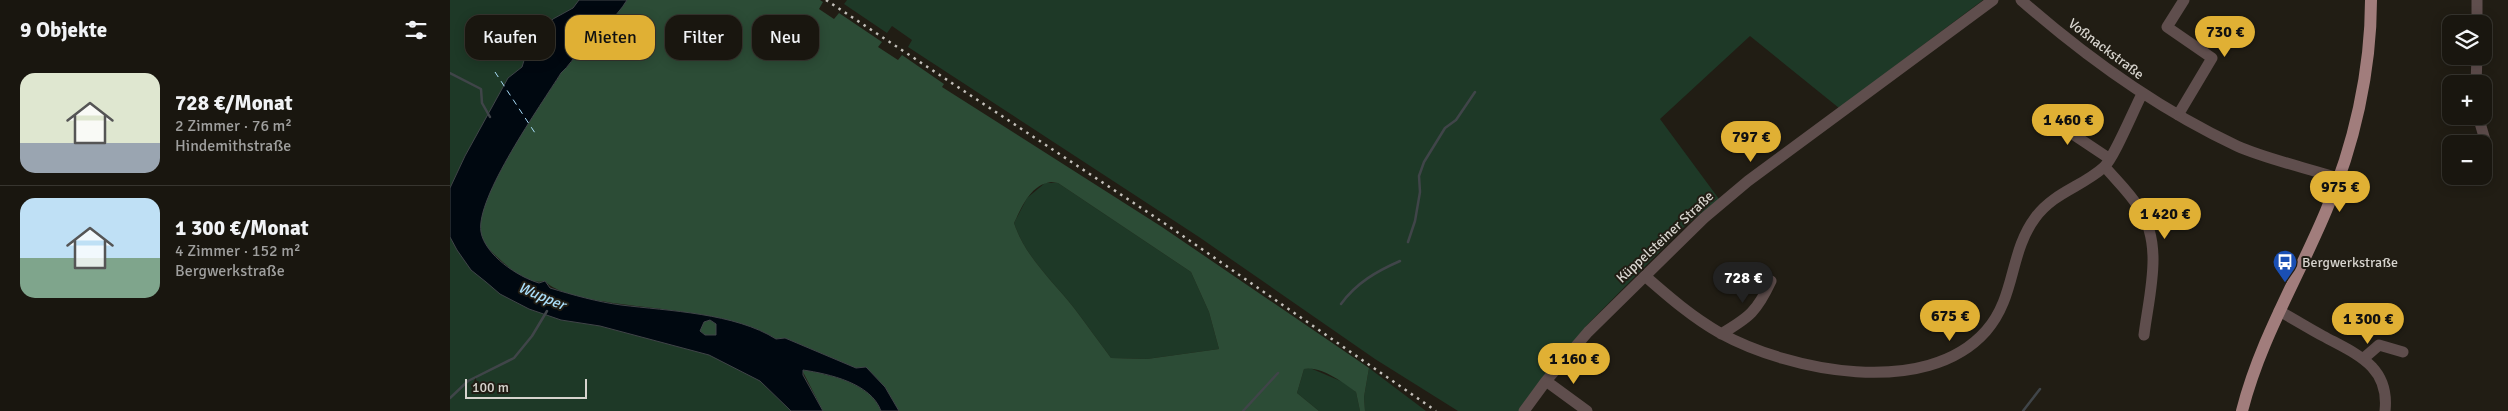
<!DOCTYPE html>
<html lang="de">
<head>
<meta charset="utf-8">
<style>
  :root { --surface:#19160f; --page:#26231d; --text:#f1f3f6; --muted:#9f9f9e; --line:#37352f; --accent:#e0b034 }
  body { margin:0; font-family:Signika,sans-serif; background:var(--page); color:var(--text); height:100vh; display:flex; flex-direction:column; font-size:19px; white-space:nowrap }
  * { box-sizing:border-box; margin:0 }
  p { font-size:16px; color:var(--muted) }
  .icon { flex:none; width:28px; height:28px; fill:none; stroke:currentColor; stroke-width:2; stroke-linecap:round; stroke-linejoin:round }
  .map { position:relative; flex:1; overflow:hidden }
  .panel { display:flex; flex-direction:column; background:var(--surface); width:450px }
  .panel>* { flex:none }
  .banner { position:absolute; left:15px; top:15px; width:475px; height:45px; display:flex; gap:10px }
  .controls { position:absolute; left:1992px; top:15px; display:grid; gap:10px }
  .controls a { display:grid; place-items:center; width:50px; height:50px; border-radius:10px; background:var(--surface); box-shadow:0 2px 12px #0003,0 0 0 1px var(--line); font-size:25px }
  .scale { position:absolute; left:15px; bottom:12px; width:122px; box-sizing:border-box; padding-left:5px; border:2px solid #d7d4ce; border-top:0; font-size:14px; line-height:18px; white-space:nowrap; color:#d7d4ce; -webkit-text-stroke:4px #211d14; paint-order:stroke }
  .price { position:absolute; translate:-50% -42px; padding:0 11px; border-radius:18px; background:var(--accent); color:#111; font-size:16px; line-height:32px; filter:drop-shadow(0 1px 2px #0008) }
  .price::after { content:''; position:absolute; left:50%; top:30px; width:15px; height:11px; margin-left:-8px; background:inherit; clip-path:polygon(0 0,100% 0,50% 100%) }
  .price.current { background:#222; color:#fff }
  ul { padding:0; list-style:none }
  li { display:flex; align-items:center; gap:15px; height:125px; padding:0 20px }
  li+li { border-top:1px solid var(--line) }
  li span { display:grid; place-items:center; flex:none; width:140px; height:100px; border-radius:15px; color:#555 }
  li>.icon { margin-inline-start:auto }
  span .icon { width:60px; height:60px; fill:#fffc; stroke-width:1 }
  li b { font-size:21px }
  h2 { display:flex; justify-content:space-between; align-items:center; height:60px; padding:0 20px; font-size:21px }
  .pill { padding:0 18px; border-radius:15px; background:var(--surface); box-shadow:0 2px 12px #0003,0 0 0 1px var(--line); font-size:18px; line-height:45px }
  .pill.current { background:var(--accent); color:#111 }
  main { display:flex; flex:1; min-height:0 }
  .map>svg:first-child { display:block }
</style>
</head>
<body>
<main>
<section class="panel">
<h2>9 Objekte<svg class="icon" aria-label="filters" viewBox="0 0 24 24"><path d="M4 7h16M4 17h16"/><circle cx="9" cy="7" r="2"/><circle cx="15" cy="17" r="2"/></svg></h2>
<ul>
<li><span style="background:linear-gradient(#dfe7d0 70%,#9aa5b1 0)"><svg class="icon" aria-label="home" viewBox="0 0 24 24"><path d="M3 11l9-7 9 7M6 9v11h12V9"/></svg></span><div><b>728 €/Monat</b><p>2 Zimmer · 76 m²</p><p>Hindemithstraße</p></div></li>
<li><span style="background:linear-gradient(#bfe0f5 60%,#7fa58c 0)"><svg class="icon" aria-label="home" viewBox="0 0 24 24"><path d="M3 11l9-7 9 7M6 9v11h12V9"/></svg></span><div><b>1 300 €/Monat</b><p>4 Zimmer · 152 m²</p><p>Bergwerkstraße</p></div></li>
</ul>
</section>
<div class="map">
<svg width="2058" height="411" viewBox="0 0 2058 411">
  <rect width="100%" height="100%" fill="#211d14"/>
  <path fill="#1e3927" d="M0,0h198l-156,108 -27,48 -15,32z
    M397,0h1136l-144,108 -89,-72 -90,83 59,80 -34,27 -98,99 -67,86h-62l-83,-52 -176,-122 -291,-190 4,-7 -20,-14 -5,7 -43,-29z
    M595,183h13l133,89 18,40 10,37 -72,10 -36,-1c-12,-16 -24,-33 -37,-50 -22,-28 -48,-50 -60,-85l13,-25z
    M0,237l7,13 62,53 10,6 32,11 38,6 110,29 51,26 31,30h-341z
    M860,368l33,14 13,10 4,19h-41l-22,-18 7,-24z
    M919,368l57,43h-61l-1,-14z"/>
  <path fill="#2c4c36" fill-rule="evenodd" d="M177,0h193l3,2 -4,7 15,10 5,-6 43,29 -4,5 20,13 4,-5 42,29 -2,3 220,140 207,141 -5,29 1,14h-5l-4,-19c-12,-9 -36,-27 -52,-23l-7,24 22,18h-420l-14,-24 -19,-20 -10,1 -71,-30 -9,1c-31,-20 -85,-26 -122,-31 -24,-3 -94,-9 -109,-27 -14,4 -30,-8 -40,-17 -9,-8 -24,-20 -25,-33 -3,-38 60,-124 81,-158 8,-7 13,-16 20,-24 15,-17 35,-30 46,-49zM601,182l7,1 133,89 18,40 10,37 -72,10 -36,-1c-12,-16 -24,-33 -37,-50 -22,-28 -48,-50 -60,-85 8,-16 16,-38 37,-41z
    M260,320l6,4 1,11h-12l-5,-4 4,-9z
    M352,370c26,4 69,13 79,41h-58z"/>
  <path fill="#000810" stroke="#404549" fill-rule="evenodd" d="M129,0h48c-11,19 -31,32 -46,49 -7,8 -12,17 -20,24 -20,32 -86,125 -80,159 4,23 37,45 58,51l6,-2 5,7c23,7 48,14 71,17 48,6 114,8 155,34l9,-1 71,30 10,-1 19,20 14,24h-18c-10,-28 -52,-37 -78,-41v5l20,36h-32l-31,-30 -51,-26 -109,-29 -39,-6 -32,-11 -29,-15 -14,-12 -15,-12 -14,-20 -7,-13v-49l15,-32 43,-78 14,-11 4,-13 13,-16 -2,-3 16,-16 20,-11zM260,320l6,4v11h-11l-5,-4 4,-9z"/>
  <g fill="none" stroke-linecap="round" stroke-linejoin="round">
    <path stroke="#404549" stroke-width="2.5" d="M0,73l31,16 1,14 8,14
      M958,242l7,-21 5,-29 -1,-16 5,-14 21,-34 11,-8 19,-28
      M891,304c15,-21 36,-33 59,-43
      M0,398l18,-17 46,-23 18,-22 15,-25
      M793,411l35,-38
      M1573,411l17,-22"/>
    <path stroke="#aadefa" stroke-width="1" stroke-dasharray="6 5" stroke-linecap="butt" d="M45,72l42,64"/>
    <path stroke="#5f4e4d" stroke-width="11" d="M1571,0c65,57 137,109 216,146 29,13 70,22 101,32
      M2027,24v-24
      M2026,84l1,-28
      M1591,113l69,46
      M1728,115l34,-57 -45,-31 17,-27
      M2028,116l7,24 -1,18
      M1655,167c11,13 25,26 34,41 25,37 10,86 5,127
      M1195,276c24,21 47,41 75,57 69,38 206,66 266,-2 30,-34 23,-78 49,-113 19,-26 47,-31 69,-51 10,-9 30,-58 38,-73
      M1829,311c15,8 29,17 44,25 33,18 67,30 62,75
      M1271,334c29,-17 36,-23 50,-53
      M1914,358l15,-13 24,7
      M1096,381l41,30
      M1074,411l22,-30 42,-49 116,-114 44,-37 245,-181"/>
    <path stroke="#a17d7c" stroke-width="12" d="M1792,411c18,-71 56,-133 84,-200 28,-65 45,-140 45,-211"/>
    <path stroke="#c3c0ba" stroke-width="2.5" stroke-dasharray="2.5 5" stroke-linecap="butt" d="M376,0l341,225 269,186"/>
  </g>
  <defs>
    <symbol id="bus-pin" viewBox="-11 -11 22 30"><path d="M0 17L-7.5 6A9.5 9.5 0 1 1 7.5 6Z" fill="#1a4fb4" stroke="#211d14"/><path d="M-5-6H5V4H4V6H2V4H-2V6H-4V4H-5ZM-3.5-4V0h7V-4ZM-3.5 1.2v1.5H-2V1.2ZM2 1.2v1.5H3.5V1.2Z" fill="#fff"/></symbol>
  </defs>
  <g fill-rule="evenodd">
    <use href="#bus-pin" x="1821" y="248" width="28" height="38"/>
  </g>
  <g text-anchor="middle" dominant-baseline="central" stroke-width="4" stroke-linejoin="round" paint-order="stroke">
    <g font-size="14" fill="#d7d4ce" stroke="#211d14">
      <text transform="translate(1656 49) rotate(37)">Voßnackstraße</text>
      <text transform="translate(1215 237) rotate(-43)">Küppelsteiner Straße</text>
    </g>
    <g font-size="14" fill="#d7d4ce" stroke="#211d14" text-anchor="start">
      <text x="1852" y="262">Bergwerkstraße</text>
    </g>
    <g font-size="15" font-style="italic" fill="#aadefa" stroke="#211d14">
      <text transform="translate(92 296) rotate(23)">Wupper</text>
    </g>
  </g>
</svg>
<div class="controls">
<a><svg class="icon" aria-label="layers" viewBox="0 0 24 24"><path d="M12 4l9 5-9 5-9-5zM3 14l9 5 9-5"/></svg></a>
<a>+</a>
<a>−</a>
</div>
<div class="scale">100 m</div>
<b class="price" style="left:1775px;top:58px">730 €</b>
<b class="price" style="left:1618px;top:146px">1 460 €</b>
<b class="price" style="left:1301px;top:163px">797 €</b>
<b class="price" style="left:1890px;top:213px">975 €</b>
<b class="price" style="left:1715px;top:240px">1 420 €</b>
<b class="price current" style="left:1293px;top:304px">728 €</b>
<b class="price" style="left:1500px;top:342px">675 €</b>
<b class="price" style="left:1918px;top:345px">1 300 €</b>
<b class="price" style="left:1124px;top:385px">1 160 €</b>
<div class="banner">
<a class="pill">Kaufen</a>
<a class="pill current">Mieten</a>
<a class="pill">Filter</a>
<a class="pill">Neu</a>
</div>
</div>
</main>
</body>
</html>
